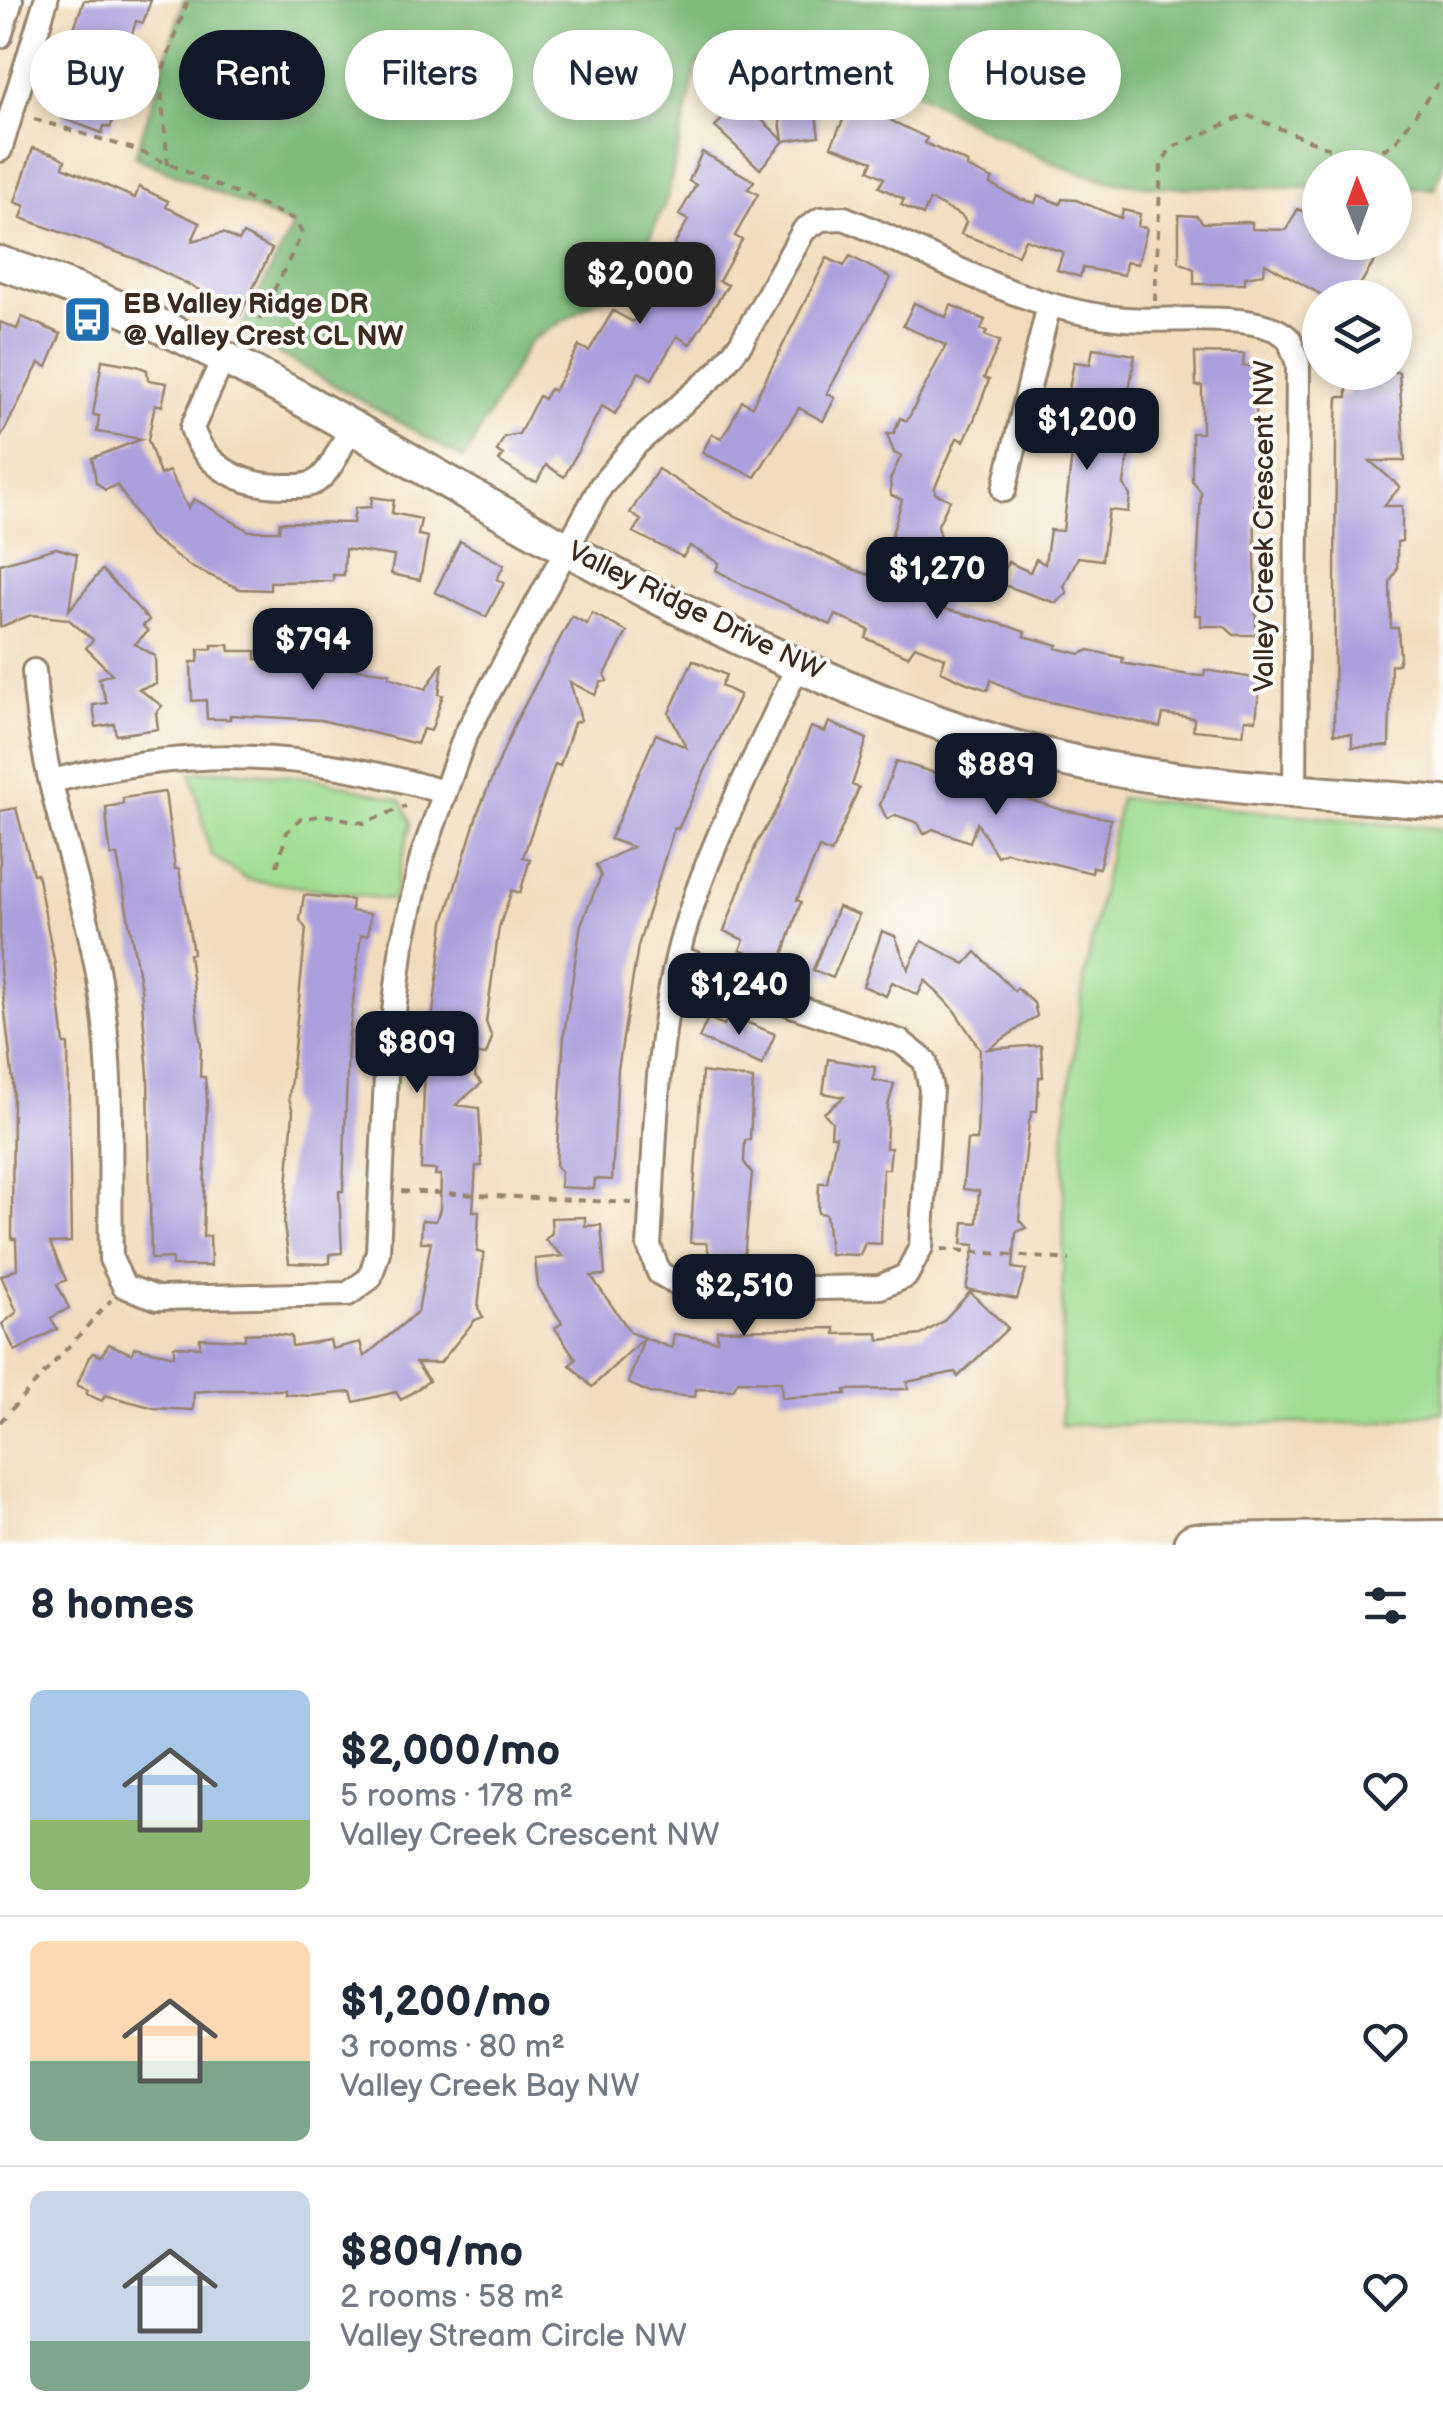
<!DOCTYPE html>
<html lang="en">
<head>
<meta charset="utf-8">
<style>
  :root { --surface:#fff; --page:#f2f2f3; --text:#1f2937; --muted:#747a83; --line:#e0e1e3; --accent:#111827 }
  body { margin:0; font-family:"Balsamiq Sans",sans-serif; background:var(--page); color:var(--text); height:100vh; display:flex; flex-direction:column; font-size:38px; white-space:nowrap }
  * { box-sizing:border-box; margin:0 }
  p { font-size:32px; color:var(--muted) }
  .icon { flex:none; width:55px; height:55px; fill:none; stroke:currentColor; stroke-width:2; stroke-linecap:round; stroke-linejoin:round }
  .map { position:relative; height:1545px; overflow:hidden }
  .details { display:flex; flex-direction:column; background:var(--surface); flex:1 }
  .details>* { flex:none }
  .guide { position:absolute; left:30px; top:30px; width:1385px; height:90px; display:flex; gap:20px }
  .needle { width:65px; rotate:359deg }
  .fabs { position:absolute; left:1302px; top:150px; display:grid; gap:20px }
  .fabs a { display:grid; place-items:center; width:110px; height:110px; border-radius:50%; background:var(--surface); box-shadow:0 5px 15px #0003; font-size:50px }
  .price { position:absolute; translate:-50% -85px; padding:0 22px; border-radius:20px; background:var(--accent); color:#fff; font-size:32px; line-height:65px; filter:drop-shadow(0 2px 5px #0008) }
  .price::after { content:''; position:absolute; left:50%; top:60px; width:30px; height:22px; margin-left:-15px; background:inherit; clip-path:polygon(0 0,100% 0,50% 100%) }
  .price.current { background:#222; color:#fff }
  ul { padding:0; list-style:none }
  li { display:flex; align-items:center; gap:30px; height:250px; padding:0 30px }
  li+li { border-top:2px solid var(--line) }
  li span { display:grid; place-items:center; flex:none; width:280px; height:200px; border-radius:15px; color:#555 }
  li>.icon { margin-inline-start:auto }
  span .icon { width:120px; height:120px; fill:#fffc; stroke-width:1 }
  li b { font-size:42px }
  h2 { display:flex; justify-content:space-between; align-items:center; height:120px; padding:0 30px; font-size:42px }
  .chip { padding:0 35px; border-radius:45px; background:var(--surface); box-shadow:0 5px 15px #0003; font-size:35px; line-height:90px }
  .chip.current { background:var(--accent); color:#fff }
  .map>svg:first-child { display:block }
</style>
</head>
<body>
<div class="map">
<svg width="1443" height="1545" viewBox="0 0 1443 1545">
  <rect width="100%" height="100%" fill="#fdfcf7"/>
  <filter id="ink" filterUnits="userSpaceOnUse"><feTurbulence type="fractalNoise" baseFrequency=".01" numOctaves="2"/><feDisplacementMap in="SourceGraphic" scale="20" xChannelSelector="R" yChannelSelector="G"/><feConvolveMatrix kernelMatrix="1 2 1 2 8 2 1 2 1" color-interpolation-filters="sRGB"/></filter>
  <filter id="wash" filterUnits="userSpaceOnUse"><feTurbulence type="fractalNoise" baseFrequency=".0048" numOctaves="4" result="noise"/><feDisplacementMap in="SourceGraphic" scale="40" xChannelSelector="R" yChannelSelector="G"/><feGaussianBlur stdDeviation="2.25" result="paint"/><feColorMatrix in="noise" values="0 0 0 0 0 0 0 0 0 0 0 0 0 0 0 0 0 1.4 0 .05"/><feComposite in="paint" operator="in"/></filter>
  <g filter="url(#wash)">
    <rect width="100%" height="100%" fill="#f1ddbd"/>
    <path fill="#9fdd92" stroke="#6d8458" stroke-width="2.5" d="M233,770l82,8 86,22 10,22 -18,78 -147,-21 -35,-24 -20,-83z
      M1120,798l323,31v583l-71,11 -311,2 4,-302 19,-143z"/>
    <path fill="#7fbc7c" stroke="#5d734d" stroke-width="2.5" d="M184,0h1259v163l-8,26 -40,-1v-20h-75v20l-162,-1 -49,-6 -44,-13 -81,-38 -152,-85 -69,-1 -66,21 -30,133 -25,58 -36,39 -77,47 -65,117 -216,-123 -6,-9 51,-101 -158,-69z"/>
    <g id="blocks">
      <path fill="#ac9fdd" d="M84,0h67l-8,23 -7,-2 -12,40 7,2 -2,10 -19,55 -6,-2 -2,7 -40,-15 4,-9 -16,-6 15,-45 16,5 9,-30 -16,-5z
        M801,74l1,6 9,-1 8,57 -35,5 -24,28 -45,-42 8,-9 -3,-3 20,-16 43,41 -8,-50 10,-1 -2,-12z
        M855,94l31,11 -4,11 45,22 -2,5 43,20 -1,4 26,12 -3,5 30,15 15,4 3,-8 22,9 2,-5 14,1 45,18 2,-8 17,4 -2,12 9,2 -9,36 -12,-2 -2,13 -41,-7 -3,9 -23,-7 6,-18 -38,-13 -7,16 -57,-21 5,-12 -4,-6 -32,-16 -7,15 -22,-10 3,-6 -25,-12 5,-9 -15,-8 4,-9 -42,-15z
        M33,148l21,6 11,6 -2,7 72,31 4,-11 29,14 -2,6 34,16 -8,18 31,-8 16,8 4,-7 29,15 -32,66 -22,-11 2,-4 -84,-41 -115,-41 4,-12 -10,-4z
        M702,152l52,29 -6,8 10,5 -23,42 7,4 -23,41 9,4 -38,59 -13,-8 -25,43 -13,-7 -24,42 -13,-8 -38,71 -18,-12 -9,17 -10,-3 -28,-18 4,-6 -6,-4 7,-14 15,-3 20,-38 5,3 6,-10 4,2 25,-45 10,5 24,-40 20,11 31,-49 -4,-2 28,-51 -9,-5 17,-30 -7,-4z
        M1320,187v55h66l-34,56h-25l-62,-35 -1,11 -19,3v7h-51v-15l-15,-7v-47l18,1 6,7 49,-1v7l34,1 12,-21 8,4z
        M850,256l41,22 -64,115 8,5 -12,23 -24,-13 -44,69 -53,-24 10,-19 9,4 5,-6 16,-31 10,5 75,-148 17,8z
        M914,303l32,14 5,-12 34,15 -4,9 6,2 -2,4 15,6 -16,37 5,2 -15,40 -10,21 -7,-3 -22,49v6l15,7 -12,25 2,15 11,5 -8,21 -53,-25 12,-41 -11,-5 -1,-15 11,-24 -7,-3 -7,-19 7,-1 6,-15 7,3 39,-76 -43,-19z
        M22,317l39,17 -14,33 -8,-4 -39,76v-117l17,7z
        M1093,348l42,7 -9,53 5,1 -6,34 5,1 -6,40 6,12 -2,16 -19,-2 -7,50 -24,-3 -14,29 3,7 -11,10 -58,-20 10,-21 22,10 6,-13 9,5 5,-34 13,1 12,-103 -12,-2 3,-21 8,-43 16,2z
        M1195,353l49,1 -1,12h20l-1,23h-6l1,80h-3l2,166h-22l-10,-9h-23v-11h-6l6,-123 -9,-11v-48h10v-47h-6z
        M102,360l35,6 10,4 1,10 19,3 -5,23 -7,-2 -7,36 12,35 9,-4 19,37 6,-9 55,32h30l1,-9 73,1 2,-15 16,-1 1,-10 22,3 -2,13 29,6 -3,16 10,2 -8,43 -29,-6 3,-18 -49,-7 -1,26h-11v6l-63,1v8l-30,-1 -49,-22 -41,-31 -33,-51 -12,5 -9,-8 -4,-24 50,-19 -45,-7 2,-16 -6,-1z
        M1347,372h52l6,89h-35l30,26 -16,19h18v35l-5,1v27l-7,13 1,46h7l2,29 -2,7 -7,1 -2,81 -37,1v-13h-18l2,-295 2,-42h9z
        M658,469l69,43 123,56 81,29 8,-2 8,9 -2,5 63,17 17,6 -1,4 34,9 -2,3 24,6 9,-4 34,8 -1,5 66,12 16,1 1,-6 55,9 -4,41 -11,-1 -2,16 -50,-5 1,-12 -31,-4 -3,13 -136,-31 -33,-16 -3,10 -21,-7 -26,-12 4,-13 -30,-12 -7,10 -18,-7 -24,-11 3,-8 -33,-15 -5,10 -92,-42 -23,-13 3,-7 -29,-17 -7,11 -50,-25 8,-12 -11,-7z
        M460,541l44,24 -7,14 7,4 -18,34 -51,-25z
        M56,548l21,6 -8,56 33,-40 47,50 -6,6 5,5 -13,13 20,12 1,28 -17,5 23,17 -6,7 2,16 -42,6 -2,-11 -18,3 -3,-22 14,-2 -8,-25 13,-4 -26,-26 7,-8 -25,-21 -37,-4 -31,12v-63z
        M592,613l35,19 -22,43 2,6 -6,1 -6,13 -25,-13 11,38 -7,3 -14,43 -5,-2 -32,93 7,2 -10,34 -8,-3 -13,37 -13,95 6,16 -6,17 -9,-1 -2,22 7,7 -26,22 23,3 3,58h-6l-3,45h6l-2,41 7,1 -6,55 5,9 -8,3 -35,43h-24l13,18 -28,19 -5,-8 -42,10 -3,-10 -41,4 -25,-2v-4h-68l-23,2 -1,18 -39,-2 -49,-13 -3,6 -16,-7 2,-4 -11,-5 12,-28 4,-4 8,3 8,-12 23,10 2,-7 40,9v-10l26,1v-9l45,2v-6l21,-1 25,3 1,10 38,-6 2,9 28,-7 4,15 54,-46 13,-69h-10l1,-22 14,1 4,-12 1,-34h-6l1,-5 -15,-1 3,-81 20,-166 34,-110 37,-89 57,-107 15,8z
        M212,645h17l1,6h26v8l13,2 25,1 9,-7 7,8 80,10 -1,4 37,12 17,-27 -4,32 4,1 -12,36 -8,-2 -6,15 -96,-24 -91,-5v4h-23l-1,-19 -14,1 -1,-39h7l1,-13h13z
        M693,660l33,15 -5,11 19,9 -62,134 -4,-1 -36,118 -20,123 -6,111 -17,-1 -1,10 -34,-2 1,-16 -5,-5 8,-132 17,-110 20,-48 -5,-11 36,-18 -22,-8 46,-105 30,13 -17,-34z
        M829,722l38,17 -15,46 7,3 -28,65 -12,-5 -22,52 4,2 -22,65 -39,-17 4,-10 -20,-9 33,-89 21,-35 33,-80 14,5z
        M896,761l59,18 12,9 3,-7 92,29 49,9 -12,49 -6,-1 -1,6 -86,-21 -9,4 -20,-33 -7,19 -37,-13 -9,5 -6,-11 -22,-8 -9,4 -7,-14z
        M165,792l10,77h4l14,84 -4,1 12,92 -1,31h5l2,22 -4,138 7,-1 1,30h-39v-8l-21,1 -3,-184 -7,-86 -24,-134 -6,1 -3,-22 -2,-27 17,-3v-6z
        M16,808l17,66 4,-1 18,92 9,79h4l3,198 -21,1 16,37 -9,4 12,24 -18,10 6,11 -42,22 -13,-27 15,-12 -16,-36 16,-7 -1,-30h-4l1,-157 -13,-113v-158z
        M304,895l48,5 -1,11 19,3 -2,21h-7l-13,109 -5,147h-4l3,62 -12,1v9l-5,1 -36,-1 -5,-38 9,-113 -4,-14 17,-169 -6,-9z
        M838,907l21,8 -26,63 -20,-8z
        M882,931l13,5 13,33 14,-28 43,23 11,-12 38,39 3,-3 17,15 3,13 -49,33 53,-4 2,32h-4l-2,34h-5l-3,11 -10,98 7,8 -10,4 -3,36 13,2 -9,29 -51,-10 9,-44 -13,-1 2,-22 13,1 2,-32 -16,-2 4,-49h10l3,-91 -26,-39 -29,-30 -7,15 -26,-13 -6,14 -23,-10z
        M729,1015l46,19 -13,31 -63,-27 9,-20 16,7z
        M828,1059l47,8 -2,13 21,4 -6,22 -2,42h5l-2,21h-6l-2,75 -16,-1 -5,12 -30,-1 -4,-40 -8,-1 1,-30h8l9,-47h-5l1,-14 -8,-9 20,-16 -21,-4z
        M702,1072l51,7 -3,61h-5l-1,22 8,11 -8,84 -34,-1 -4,-13h-16z
        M585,1217v9l16,-1 4,50 -14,1 40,57 41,15 2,-14 43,7v-11l118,-2v6l43,-1 1,7 42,-5 21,-13 28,-30 38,36 -50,49 -3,-5 -48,10 1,7 -63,1 1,4 -64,4 -1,-16 -43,-1 -5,9 -37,-1 -1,8 -45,-4 -22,-10 16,-45 -52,49 -22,-22 6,-6 -21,-31 7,-5 -24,-36 -3,-28 28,-3 -18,-16 7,-7 -1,-15z"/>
    </g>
  </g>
  <g filter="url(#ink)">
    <use href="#blocks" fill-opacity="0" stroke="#96846e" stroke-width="2.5"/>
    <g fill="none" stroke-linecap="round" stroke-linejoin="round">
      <defs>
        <path id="street" d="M0,36l11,-36
          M0,150l46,-150
          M225,355l-33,73c13,42 56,59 95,58 11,0 22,1 31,-6 15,-11 24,-38 34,-54
          M1004,490l45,-185
          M34,671c5,112 53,218 68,328 12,85 7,174 9,260l13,27 33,12 191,-4 22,-16 8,-26 8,-175 16,-132 20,-88 43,-121 136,-250 33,-40 84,-74 23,-29 63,-113 17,-11 23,-1c95,38 176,92 281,101 42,4 135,-10 164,20l9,25 -3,426
          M52,781c139,-35 253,-31 391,11
          M678,957l119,50 104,35 24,19 6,28 -10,158 -15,29 -26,11 -191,3 -30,-17 -10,-27c6,-96 6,-194 28,-288 25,-103 79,-199 122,-295"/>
        <path id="secondary" d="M0,263c177,56 330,153 490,243 153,87 336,183 504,235 145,45 299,49 449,62"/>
        <path id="highway" d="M1195,1545l248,-3"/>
      </defs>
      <use href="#street" stroke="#96846e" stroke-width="28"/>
      <use href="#secondary" stroke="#96846e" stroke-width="38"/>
      <use href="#highway" stroke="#96846e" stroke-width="48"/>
      <path stroke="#96846e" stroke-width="4" stroke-dasharray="8 8" stroke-linecap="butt" d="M34,119l103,31 159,70 6,14 -53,107
        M168,165l-8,-86 28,-79
        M1155,301l6,-137 10,-16 75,-33 103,41h21l24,-12 49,-68
        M277,866l10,-34 13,-13 25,-4 39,8 42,-17
        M401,1191l231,12
        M941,1249l129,11
        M0,1422l111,-122"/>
      <use href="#street" stroke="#fff" stroke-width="22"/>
      <use href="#secondary" stroke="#fff" stroke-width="32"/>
      <use href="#highway" stroke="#fff" stroke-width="42"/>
    </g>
  </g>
  <defs>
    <symbol id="bus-square" viewBox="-11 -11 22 22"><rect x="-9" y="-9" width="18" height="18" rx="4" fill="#1f6fb2" stroke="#fdfcf7"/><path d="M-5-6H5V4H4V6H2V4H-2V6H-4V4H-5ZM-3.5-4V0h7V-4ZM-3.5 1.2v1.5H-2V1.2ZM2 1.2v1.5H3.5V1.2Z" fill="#fff"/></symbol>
  </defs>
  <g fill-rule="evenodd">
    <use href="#bus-square" x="60" y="292" width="55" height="55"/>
  </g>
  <g text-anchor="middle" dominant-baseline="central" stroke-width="8" stroke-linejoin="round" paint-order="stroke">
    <g font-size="28" font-weight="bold" fill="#3b2a1e" stroke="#fdfcf7" text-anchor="start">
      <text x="123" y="304">EB Valley Ridge DR<tspan x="123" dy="32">@ Valley Crest CL NW</tspan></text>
    </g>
    <g font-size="28" fill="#3b2a1e" stroke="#fdfcf7">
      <text transform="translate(1264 526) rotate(-90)">Valley Creek Crescent NW</text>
      <text transform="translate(696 611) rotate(26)">Valley Ridge Drive NW</text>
    </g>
  </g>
</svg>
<div class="fabs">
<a><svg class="needle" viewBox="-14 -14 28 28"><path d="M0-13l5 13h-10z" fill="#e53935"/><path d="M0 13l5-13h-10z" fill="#747a83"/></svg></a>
<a><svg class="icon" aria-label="layers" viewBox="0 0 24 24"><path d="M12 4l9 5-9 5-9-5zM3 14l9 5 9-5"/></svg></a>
</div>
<b class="price current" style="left:640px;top:327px">$2,000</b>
<b class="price" style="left:1087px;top:473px">$1,200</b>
<b class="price" style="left:937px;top:622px">$1,270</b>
<b class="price" style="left:313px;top:693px">$794</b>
<b class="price" style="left:996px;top:818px">$889</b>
<b class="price" style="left:739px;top:1038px">$1,240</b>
<b class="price" style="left:417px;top:1096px">$809</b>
<b class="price" style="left:744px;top:1339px">$2,510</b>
<div class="guide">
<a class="chip">Buy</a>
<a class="chip current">Rent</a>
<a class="chip">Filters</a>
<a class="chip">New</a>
<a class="chip">Apartment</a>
<a class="chip">House</a>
</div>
</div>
<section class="details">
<h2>8 homes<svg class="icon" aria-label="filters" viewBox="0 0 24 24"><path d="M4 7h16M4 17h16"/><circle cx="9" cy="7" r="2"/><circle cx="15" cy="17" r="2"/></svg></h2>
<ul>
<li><span style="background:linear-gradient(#a9c7e8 65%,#8fb573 0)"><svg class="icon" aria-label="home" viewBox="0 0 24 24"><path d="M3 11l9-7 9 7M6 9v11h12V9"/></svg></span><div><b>$2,000/mo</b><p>5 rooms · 178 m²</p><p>Valley Creek Crescent NW</p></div><svg class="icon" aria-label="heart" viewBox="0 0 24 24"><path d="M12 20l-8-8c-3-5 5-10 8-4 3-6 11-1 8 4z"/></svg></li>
<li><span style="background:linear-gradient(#ffd9b3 60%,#7fa58c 0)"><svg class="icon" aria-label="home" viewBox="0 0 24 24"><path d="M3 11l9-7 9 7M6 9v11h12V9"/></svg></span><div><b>$1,200/mo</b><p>3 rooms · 80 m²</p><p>Valley Creek Bay NW</p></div><svg class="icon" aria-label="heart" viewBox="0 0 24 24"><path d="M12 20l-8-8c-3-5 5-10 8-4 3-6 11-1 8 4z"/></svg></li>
<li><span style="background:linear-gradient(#c9d6e8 75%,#7fa58c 0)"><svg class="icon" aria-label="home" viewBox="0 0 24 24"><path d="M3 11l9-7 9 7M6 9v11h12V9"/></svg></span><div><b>$809/mo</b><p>2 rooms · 58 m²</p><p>Valley Stream Circle NW</p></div><svg class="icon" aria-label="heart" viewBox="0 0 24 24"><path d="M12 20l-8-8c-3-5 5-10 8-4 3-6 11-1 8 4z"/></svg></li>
</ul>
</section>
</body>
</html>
